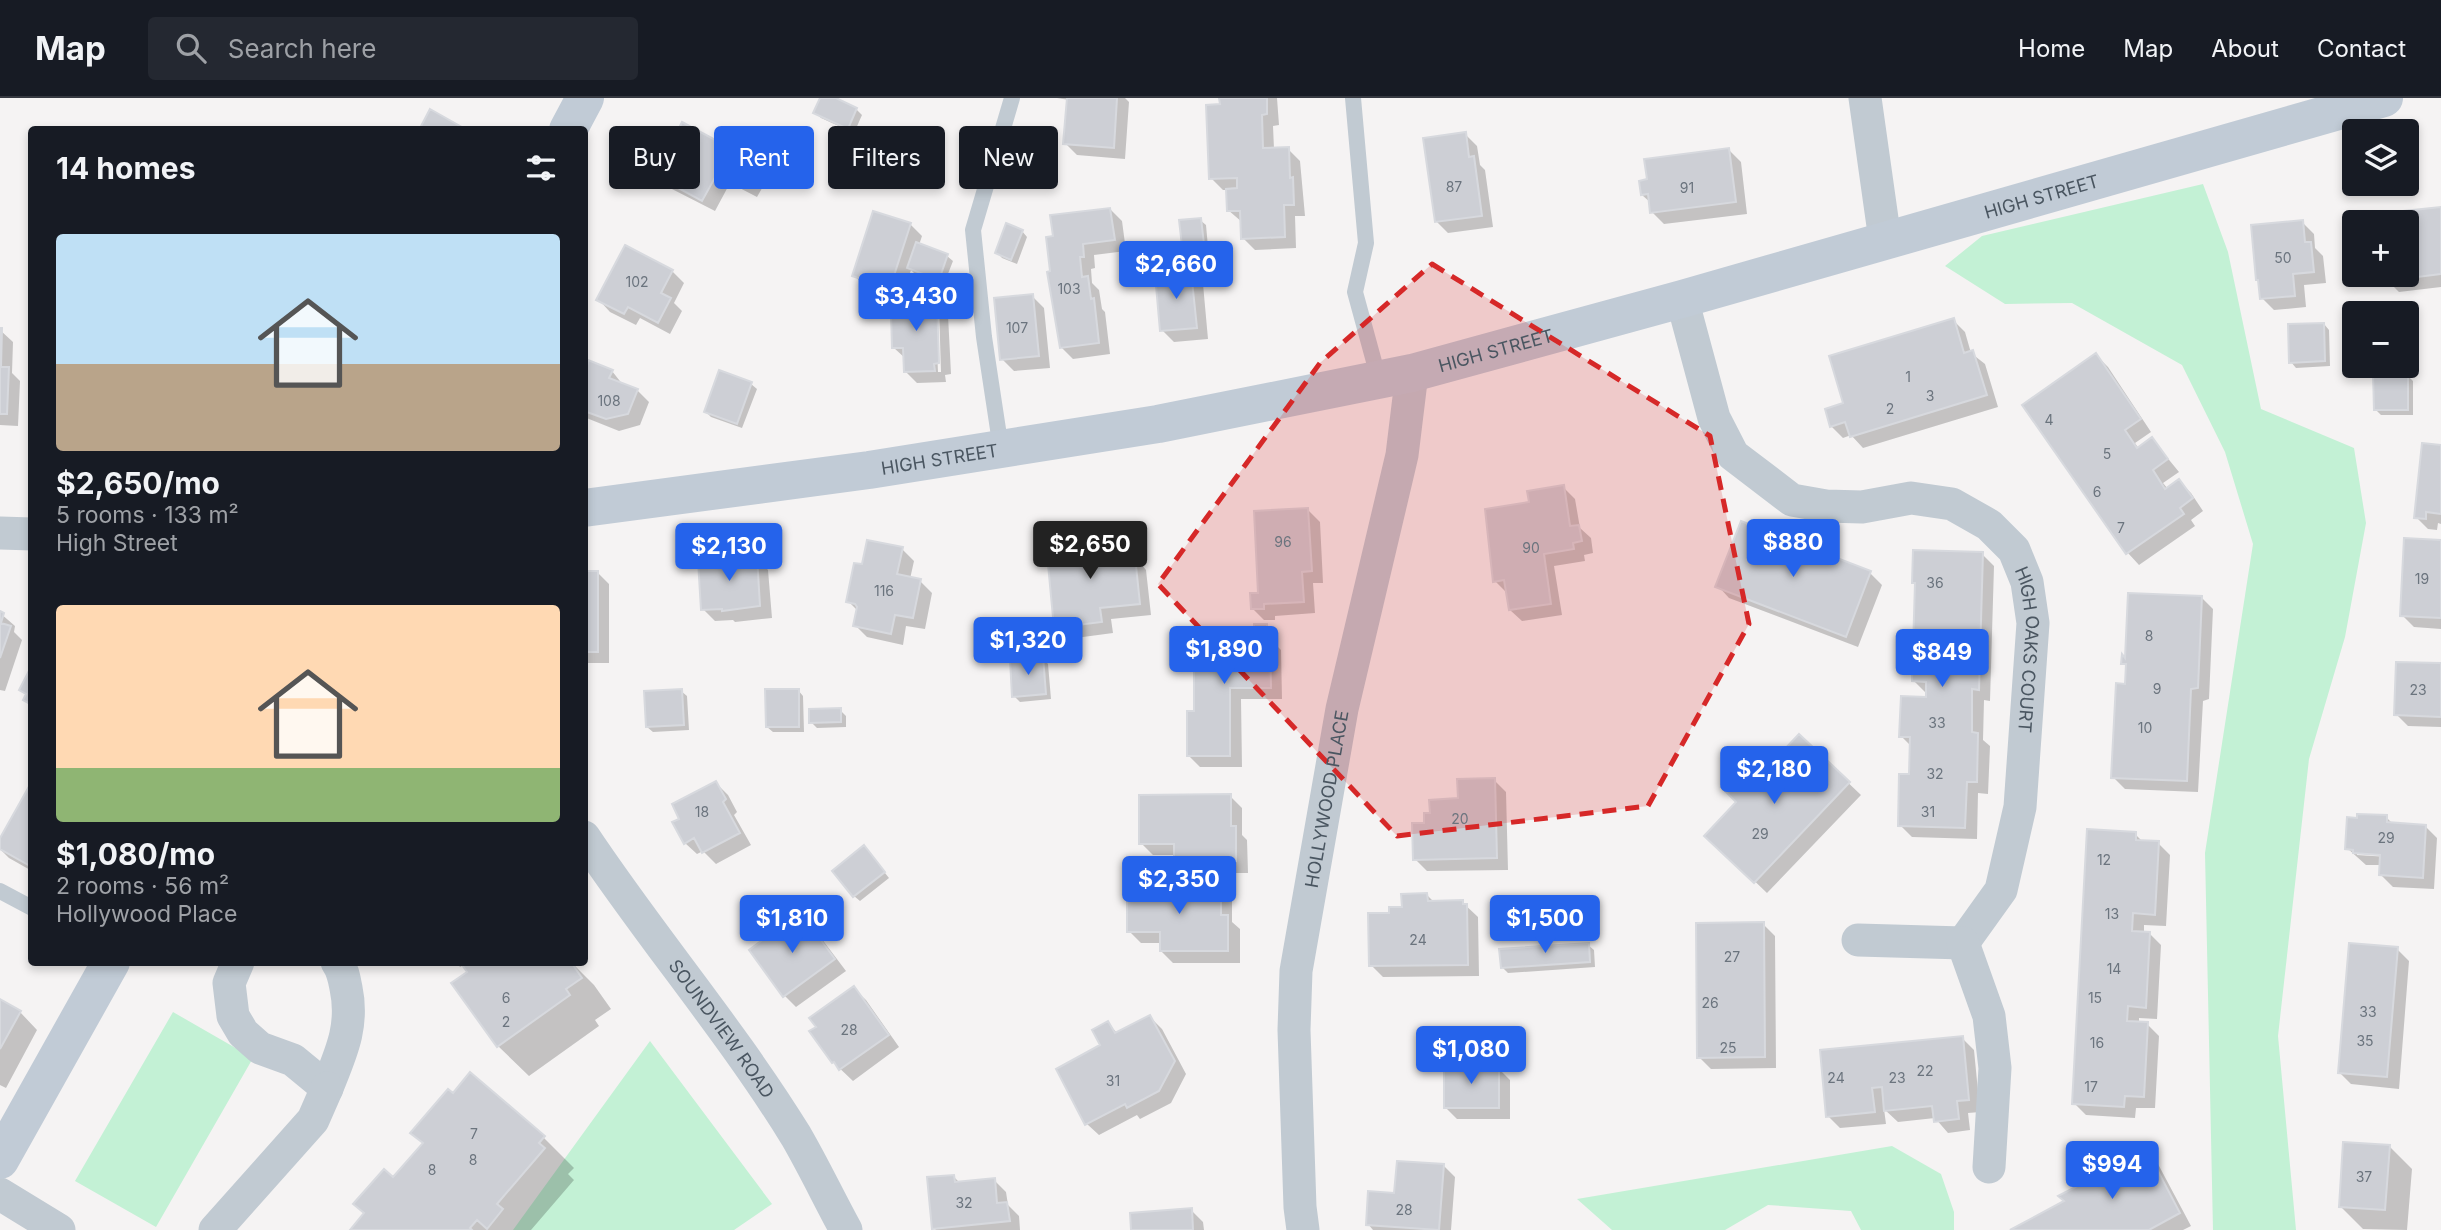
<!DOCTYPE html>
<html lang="en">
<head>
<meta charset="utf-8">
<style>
  :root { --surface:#171b24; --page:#242831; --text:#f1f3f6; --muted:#9ea1a6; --line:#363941; --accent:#2563eb }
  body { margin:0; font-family:Inter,sans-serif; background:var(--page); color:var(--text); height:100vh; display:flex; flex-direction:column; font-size:26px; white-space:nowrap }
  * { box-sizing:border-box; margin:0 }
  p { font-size:23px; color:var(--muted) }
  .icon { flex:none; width:38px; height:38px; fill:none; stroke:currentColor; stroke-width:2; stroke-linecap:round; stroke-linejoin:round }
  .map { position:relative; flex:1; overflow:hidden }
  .drawer { position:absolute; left:28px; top:28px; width:560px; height:840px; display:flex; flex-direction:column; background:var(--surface); border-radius:7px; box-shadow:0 4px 10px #0003 }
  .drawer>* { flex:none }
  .top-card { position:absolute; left:609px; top:28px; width:665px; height:63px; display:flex; gap:14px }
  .fabs { position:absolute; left:2342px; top:21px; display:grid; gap:14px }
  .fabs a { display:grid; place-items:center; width:77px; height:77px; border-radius:7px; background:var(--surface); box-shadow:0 4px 10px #0003; font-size:35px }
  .price { position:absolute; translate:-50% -60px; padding:0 16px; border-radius:7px; background:var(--accent); color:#fff; font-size:23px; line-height:46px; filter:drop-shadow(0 2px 4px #0008) }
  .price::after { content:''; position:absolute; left:50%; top:42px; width:21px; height:16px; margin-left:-10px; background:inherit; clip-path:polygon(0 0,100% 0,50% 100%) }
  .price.current { background:#222; color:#fff }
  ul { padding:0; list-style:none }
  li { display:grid; align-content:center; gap:14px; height:371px; padding:0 28px }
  li span { display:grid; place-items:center; height:217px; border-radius:7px; color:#555 }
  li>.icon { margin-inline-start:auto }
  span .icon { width:126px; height:126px; fill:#fffc; stroke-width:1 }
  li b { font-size:30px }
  h2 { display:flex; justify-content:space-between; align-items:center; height:84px; padding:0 28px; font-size:30px }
  .tag { padding:0 24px; border-radius:7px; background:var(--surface); box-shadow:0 4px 10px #0003; font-size:24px; line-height:63px }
  .tag.current { background:var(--accent); color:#fff }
  header { display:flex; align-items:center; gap:42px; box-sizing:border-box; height:98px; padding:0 35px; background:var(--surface); border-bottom:2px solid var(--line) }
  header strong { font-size:33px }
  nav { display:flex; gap:38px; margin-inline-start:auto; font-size:24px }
  .search { width:490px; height:63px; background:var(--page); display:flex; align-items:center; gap:18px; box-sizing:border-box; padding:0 24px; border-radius:7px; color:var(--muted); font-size:26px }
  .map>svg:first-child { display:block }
</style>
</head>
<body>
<header>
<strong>Map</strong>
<div class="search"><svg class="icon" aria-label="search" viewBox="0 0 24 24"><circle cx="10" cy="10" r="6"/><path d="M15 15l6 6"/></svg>Search here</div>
<nav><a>Home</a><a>Map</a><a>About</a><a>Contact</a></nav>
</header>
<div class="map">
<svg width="2441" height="1132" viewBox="0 0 2441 1132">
  <rect width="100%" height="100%" fill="#f5f3f3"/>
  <path fill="#c3f1d5" d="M2203,86l25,68 33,157 93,39 12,75 -21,114 -36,122 -31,277 18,194h-83l-8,-377 48,-309 -28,-92 -43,-87 -110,-62 -67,1 -60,-38 37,-30z
    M173,914l80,46 -97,169 -81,-46z
    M650,943l122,163 -38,26h-221z
    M1892,1048l49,28 13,38v18h-93l-10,-19 -83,-6 -43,25h-113l-35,-31z"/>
  <path fill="#0003" fill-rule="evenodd" d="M821,0h10l25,11 6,6 -8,18 -33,-15 -6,-6z
    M1057,0h68l4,4 -4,57 -48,-4 -12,-12 4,-43z
    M1221,0h56l2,27 -6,1 1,23h14l12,12 5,55h-10l1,32 -41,2 -12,-12 -1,-16 -14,-12 -1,-20h-4l-12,-12z
    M1465,36l12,12 3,19 5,5 8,57 -45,6 -12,-12z
    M1729,52l12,12 6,52 -83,10 -12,-12 -1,-9 -9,-8z
    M757,66l12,12 -12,21 -27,-14 -15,28 -45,-23 -12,-12z
    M1110,111l12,12 4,30 -32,4 1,13 -4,1 1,14 7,7 3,19 3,3 5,42 -37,5 -12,-12 -9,-74 3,-36z
    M2441,111v78l-42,5 -12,-12v-5h19v-28h4z
    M1200,122l6,5 3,33 -18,2 -6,-5z
    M2302,124l12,12 1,14 8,8 3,27 -22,2 2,22 -32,3 -12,-12z
    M910,126l12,12 -3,9 28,11 6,5 -9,23 -30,-11 -3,-3 -10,30 28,-1 19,16 3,59 -6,1 1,7 -29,1 -12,-12v-13l-11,-10 4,-50 -33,-11 -11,-12zM935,210h4l2,64h-3z
    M1022,133l5,6 -10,27 -15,-6 -5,-6z
    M672,173l12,12 -10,20 8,8 -12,23 -30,-16 -4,7 -26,-13 -11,-12z
    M1191,174l12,12 5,55 -34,3 -12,-12z
    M1032,198l12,12 6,60 -36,3 -12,-12z
    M1953,222l12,12 6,21 14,11 13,43 -135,41 -12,-13 -8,3 -12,-12 14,-21z
    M2324,226l5,6 1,36 -34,2 -5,-6z
    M0,232l13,12 -1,31 8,8 -2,45 -18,-1z
    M2096,257l12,12 43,65 -16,11 4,6 13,-10 27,33 -16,11 5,6 11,-8 12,12 12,18 -12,9 4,6 -56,39 -11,-12 -104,-148z
    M584,269l28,4 11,14 14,5 12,12 -9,23 -21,6 -35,-14z
    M2407,277l6,6v34h-32l-6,-6z
    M751,286l6,5 -15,39 -31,-11 -5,-5z
    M2441,349v77l-3,-1 -1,7 -9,-1 -12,-12z
    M1563,389l12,12 5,29 11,10 2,15 -9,2 1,6 -31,5 8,49 -40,6 -12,-11 -3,-17 -12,-12z
    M1308,412l12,12 3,61h-10l2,30 -40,3v4h-11l-12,-12z
    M2441,444v87l-27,-2 -12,-12z
    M1129,446l12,12 1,9 4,5 5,45 -40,4 2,14 -45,6 -12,-12 2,-62 17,-16z
    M902,451l12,12 -4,18 10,2 12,12 -7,36 -19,-3 -3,19 -36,-8 -12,-12 3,-14 -10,-10 16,-34z
    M1982,456l12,12 -4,135 -6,-1 -1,40 7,6 -2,48 -10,-1 -1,46 -65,-2 -12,-12 10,-49 1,-30 -10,-10 27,-38 -2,-5 -12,-12 3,-96 -3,-3z
    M757,460l11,12 4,48 -37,4 -2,-2 -18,1 -12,-12z
    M584,474h13l12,12v79h-25z
    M1870,475l12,12 -24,62 -129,-49 -11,-12z
    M2201,499l12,12 -4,90 -6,2 -5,91 -73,-3 -12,-12 14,-91v-19l-4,-4 4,-1z
    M0,515l15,13 -1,6 8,8 -17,51 -5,-1z
    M1266,528l12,12v9l3,3 1,49h-41l1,68h-42l-12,-12 8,-42 35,-77 3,3h22z
    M1043,560l5,6 3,35 -31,3 -6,-6z
    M2441,567v62l-33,-1 -12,-12z
    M798,592l5,6 1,36h-31l-6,-5z
    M681,593l6,5 2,34 -36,2 -6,-5z
    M840,612l6,6v11l-29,1 -6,-6z
    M1799,638l62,59 -94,98 -48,-46 42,-70z
    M1494,682l12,12 2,78 -81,1 -12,-12 16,-44z
    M716,685l12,12 9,17 -3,3 17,30 -35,19 -13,-13 -6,3 -12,-11 -4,-24z
    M32,686v87l-23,-13 -9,-9v-8z
    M1230,698l12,12v27l5,5 1,33h-60l-12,-12v-6h-23l-12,-12z
    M2386,719l7,7 32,2 12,12 -3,51 -41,-2 -12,-12v-10h-15l-19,-17zM2357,754l32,1v4l-32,-2z
    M2135,736l8,8 15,1 12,12 -4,71 -22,-1v8h5l12,12 -4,74 -18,-1v6h8l12,12 -4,72h-19l-1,10 -49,-3 -12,-12z
    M869,755l20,25 -29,23 -6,-5z
    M1220,790l12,12v22l8,7v34h-67l-12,-12v-8h-20l-12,-12z
    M1427,797l7,7h28l16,15 1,59 -96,1 -12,-12 19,-50z
    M800,816l12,12 34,45 -50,36 -11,-11z
    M1763,826l12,12 1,132 -65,1 -12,-12z
    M1588,847l6,5 1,17 -87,6 -6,-6z
    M2397,851l12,12 -10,128 -48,-5 -11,-11z
    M456,864h115l23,23 17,24 -16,11 4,6 -70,50 -31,-30 -29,-74 -5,-7 -4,2z
    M854,891l12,11 33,47 -46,34 -20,-19z
    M0,903l20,11 17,18 -31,58 -6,-3z
    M1150,919l12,12 24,45 -15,29 -31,16 -3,-4 -38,20 -12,-11 21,-101 10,11z
    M1962,940l12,12 6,62 -12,1 2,17 -22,3 -13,-15 -37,4 -14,-13 2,15 -46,4 -12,-12 -7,-65z
    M1498,970l12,12v39h-53l-12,-12z
    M544,1040l30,30 -6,6 6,6 -43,50h-178l41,-50z
    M2389,1048l23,23 -5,61 -44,-1 -23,-23z
    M2146,1054l12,12 33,62 -8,4h-170l53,-28z
    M1443,1067l12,12 -4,53h-78l-5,-6 28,-29z
    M954,1079l6,6 34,-3 12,12 2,13 11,11 1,14h-84l-2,-2z
    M1191,1112l12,12 1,8h-71z"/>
  <path fill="#cdcfd5" stroke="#d7d9de" stroke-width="2" d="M820,0h16l21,10 -9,21 -35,-16z
    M1067,0h50l-3,50 -51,-4z
    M1219,0h48v16l-5,1 1,33 26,-1 1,31 3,-1 1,28h-10l1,32 -44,2 -1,-28h-13l-1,-22 11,-1v-10l-28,1 -3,-74 14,-1z
    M430,11l37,21h-48z
    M682,24l76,41 -13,24 -27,-15 -16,29 -46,-25z
    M1466,34l3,25 5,-1 8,60 -47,6 -12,-84z
    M1729,50l7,54 -86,11 -2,-19 -7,1 -2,-14 8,-2 -3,-20z
    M2441,109v67l-55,7 -1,-6h21l2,-29 -4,-35z
    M1110,110l5,32 -32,4 1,13h-4l2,20 6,-1 3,23 3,-1 5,45 -39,5 -13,-76 3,-1 -4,-34 7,-1 -3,-21z
    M873,113l38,12 -21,65 -38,-12z
    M1201,120l4,35 -22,2 -4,-35z
    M2303,122l2,22h6l3,30 -21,2 2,22 -35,3 -2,-19h-2l-5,-55z
    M1006,125l17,7 -12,30 -16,-7z
    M916,144l32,12 -9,26 -32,-12z
    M625,147l48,25 -12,23 10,5 -13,25 -30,-16 -4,7 -28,-14z
    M1191,173l6,57 -37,3 -5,-57z
    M1033,196l6,62 -39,4 -6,-62z
    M930,199v4h7l2,62 -5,1 1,7 -31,1 -1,-24h-11l-1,-36h6l-1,-14z
    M1954,220l10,35 9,-3 14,45 -137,42 -5,-15 -15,5 -5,-18 18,-6 -14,-47z
    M2324,225l1,38 -36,2 -1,-39z
    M0,230h2l-1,39h8l-2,47h-7z
    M2096,255l45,66 -16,11 12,18 15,-11 16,22 -15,11 12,19 14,-10 14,19 -13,10 4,6 -58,40 -104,-149z
    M588,262l25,10 -4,8 29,11 -10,25 -22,5 -22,-8v-46l3,1z
    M719,272l33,12 -15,42 -33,-12z
    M2373,275h35v37h-34z
    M2422,345l19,2v69l-15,-2v7l-12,-1z
    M1564,387l6,41 9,-1 3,16 -9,2 1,6 -30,5 7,50 -42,6 -5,-30 -11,2 -8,-73 44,-7 -2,-11z
    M1308,410l4,63 -10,1 2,30 -40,2v5h-13l-1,-16h8l-4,-82z
    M1741,423l130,50 -25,66 -131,-50z
    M2404,440l37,2v78l-41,-2z
    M867,442l36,7 -6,27 24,5 -8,39 -18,-3 -4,19 -38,-8 4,-19 -2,-3 -9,-2 8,-39 8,1z
    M1055,443h11l9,6 54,-5 2,15 4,-1 5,48 -40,4 2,14 -48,6 -6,-64 7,-1 -5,-5 -1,-10z
    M1913,452l70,2 -4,138 -7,-1v43l6,1 -1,49h-10l-2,46 -67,-2 1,-52h10l1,-37h-11l2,-41 25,1v-15l-14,-1 3,-98h-3z
    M757,458l3,50 -38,5v-2l-21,1 -3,-50z
    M584,473h14v81h-14z
    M2128,495l74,3 -4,92 -7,1 -4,92 -76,-3 5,-95 9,1 1,-20h-5l1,-10 3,4z
    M0,513l4,2 -3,10 10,3 -11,32z
    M1254,526h13v12h3l1,52h-41v68h-43v-45h7v-74h25v-3h13v3h22z
    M1043,558l3,38 -34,3 -2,-38z
    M2396,564l45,1v54l-47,-2z
    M32,567v40l-9,-5 3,-6 -7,-4z
    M682,591l2,36 -38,2 -2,-36z
    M765,591h34v38h-33z
    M841,610v14l-32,1v-14z
    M1799,636l51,48 -96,101 -50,-47 32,-34 -15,-15 25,-27 15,14z
    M1495,680l2,80 -84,2 -1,-37h12v-10h6l-1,-13 29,-2 -1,-19z
    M32,683v86l-32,-18v-11z
    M716,683l10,18 -3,3 17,31 -38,20 -8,-15 -10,6 -12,-22 7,-3 -7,-15z
    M1231,696v32h5v35l-62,1v-18h-35v-49z
    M2357,716l30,1v7l39,3 -3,53 -44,-3 1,-20 -27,-2v-3l-8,-1 2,-32 10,1z
    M2087,731l49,3v8l23,1 -4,74 -22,-2 -1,18 18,1 -4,76 -18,-2 -1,15 21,1 -4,75 -19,-1 -1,11 -52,-3z
    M864,747l21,27 -32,25 -21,-26z
    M1127,787l94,1v29h7v36h-68v-19h-33z
    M1427,795l1,8 35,-1v4h4l1,61 -99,1 -1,-53h21v-6h13l-1,-13z
    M800,814l35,47 -52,38 -34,-47z
    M1764,824l1,135 -68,1 -1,-135z
    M1589,845l1,19 -89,6 -2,-19z
    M2349,845l49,4 -11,130 -49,-4z
    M460,864h111l11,16 -16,11 4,6 -73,52 -46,-64 16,-11z
    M854,888l35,49 -50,35 -5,-8 -2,1 -23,-32 7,-4 -7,-9z
    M0,901l21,12 -21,38z
    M1150,917l25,46 -16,30 -32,17 -2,-4 -40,21 -29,-56 44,-24 -8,-15 16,-9 7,12z
    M1963,938l6,64 -12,1 2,18 -25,3 -2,-16 -48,5 -2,-24 -10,1 3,24 -49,5 -6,-67z
    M1444,966l55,2v42h-55z
    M470,974l75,64 -6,7 6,5 -48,56 6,5 -16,20 -10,-9 -7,8 2,2h-122l14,-17 -11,-9 31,-35 9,8 30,-34 -13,-10 38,-44 5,4z
    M2343,1044l47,3 -5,65 -46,-3z
    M2147,1052l33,63 -31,17h-139l54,-29 -6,-5z
    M1397,1063l47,3 -5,66 -73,-5 2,-34 26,2z
    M954,1077l1,7 40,-4 2,25 10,-1 3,19 -78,8 -5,-52z
    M1192,1110l1,22h-62l-1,-17z"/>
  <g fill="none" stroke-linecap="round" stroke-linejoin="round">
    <path stroke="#c1cad2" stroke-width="16" d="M1353,0l13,145 -11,49 24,88
      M1001,351l-17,-112 -11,-107 39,-132
      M0,793l32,17"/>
    <g stroke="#c1cad2" stroke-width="33">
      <path d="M1865,0l20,142"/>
      <path id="s1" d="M1682,201l32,119 19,37 59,45 34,6 36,1 49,-9 41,6 37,21 25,25 13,32 6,41 -13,184 -19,83 -38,53"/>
      <path d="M0,435l32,1"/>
      <path id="s2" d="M584,739c68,102 148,195 212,299 18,31 33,63 50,94"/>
      <path d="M1858,842l105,3"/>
      <path d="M1963,845l26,73 6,52 -6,99"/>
      <path d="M238,864l-9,21 4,33 10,17 17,15 33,12 34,28c14,-35 27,-62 19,-100 -2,-10 -3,-18 -9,-26"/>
      <path d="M0,1096l59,36"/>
      <path d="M215,1132l98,-110 14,-32"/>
      <path id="s3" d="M1303,1132l-3,-23 -6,-177 2,-59 46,-262 60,-254 10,-82"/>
    </g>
    <g stroke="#c1cbd6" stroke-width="38">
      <path d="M568,32l17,-32"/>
      <path id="s4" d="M584,410l285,-38 289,-46 254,-51 270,-74 702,-201"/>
      <path d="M0,1062l111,-198"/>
    </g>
  </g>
  <path fill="#d62828" fill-opacity="0.2" stroke="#d62828" stroke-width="5" stroke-dasharray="14 9" stroke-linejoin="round" d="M1432,166l278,172 39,188 -101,182 -251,30 -239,-252 162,-221z"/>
  <g text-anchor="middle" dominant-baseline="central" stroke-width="6" stroke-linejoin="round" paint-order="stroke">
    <g font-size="14" fill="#6b747e">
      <text x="1454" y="88">87</text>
      <text x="1687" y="89">91</text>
      <text x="2283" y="159">50</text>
      <text x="637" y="183">102</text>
      <text x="1069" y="190">103</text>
      <text x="1017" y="229">107</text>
      <text x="1908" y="278">1</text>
      <text x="1930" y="297">3</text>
      <text x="609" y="302">108</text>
      <text x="1890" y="310">2</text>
      <text x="2049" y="321">4</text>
      <text x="2107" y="355">5</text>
      <text x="2097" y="393">6</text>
      <text x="2121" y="429">7</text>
      <text x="1283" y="443">96</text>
      <text x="1531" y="449">90</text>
      <text x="2422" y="480">19</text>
      <text x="1935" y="484">36</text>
      <text x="884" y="492">116</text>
      <text x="2149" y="537">8</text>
      <text x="2157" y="590">9</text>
      <text x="2418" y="591">23</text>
      <text x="1937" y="624">33</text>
      <text x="2145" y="629">10</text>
      <text x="1935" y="675">32</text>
      <text x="702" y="713">18</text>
      <text x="1928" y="713">31</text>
      <text x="1460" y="720">20</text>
      <text x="1760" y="735">29</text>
      <text x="2386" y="739">29</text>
      <text x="2104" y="761">12</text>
      <text x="2112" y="815">13</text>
      <text x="1418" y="841">24</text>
      <text x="1732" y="858">27</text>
      <text x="2114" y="870">14</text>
      <text x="506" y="899">6</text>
      <text x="2095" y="899">15</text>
      <text x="1710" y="904">26</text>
      <text x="2368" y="913">33</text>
      <text x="506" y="923">2</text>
      <text x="849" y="931">28</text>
      <text x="2365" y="942">35</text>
      <text x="2097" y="944">16</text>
      <text x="1728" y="949">25</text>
      <text x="1925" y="972">22</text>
      <text x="1836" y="979">24</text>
      <text x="1897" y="979">23</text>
      <text x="1113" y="982">31</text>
      <text x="2091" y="988">17</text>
      <text x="474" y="1035">7</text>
      <text x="473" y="1061">8</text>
      <text x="432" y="1071">8</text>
      <text x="2364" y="1078">37</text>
      <text x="964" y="1104">32</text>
      <text x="1404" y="1111">28</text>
    </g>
    <g font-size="18" fill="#4a5661" stroke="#fff">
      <text stroke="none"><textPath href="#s4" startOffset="1493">HIGH STREET</textPath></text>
      <text stroke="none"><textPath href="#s4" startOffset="926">HIGH STREET</textPath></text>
      <text stroke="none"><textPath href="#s4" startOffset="359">HIGH STREET</textPath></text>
      <text stroke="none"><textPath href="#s1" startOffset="581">HIGH OAKS COURT</textPath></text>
      <text stroke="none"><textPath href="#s3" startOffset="434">HOLLYWOOD PLACE</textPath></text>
      <text stroke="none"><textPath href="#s2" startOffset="236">SOUNDVIEW ROAD</textPath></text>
    </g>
  </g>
</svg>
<div class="fabs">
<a><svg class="icon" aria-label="layers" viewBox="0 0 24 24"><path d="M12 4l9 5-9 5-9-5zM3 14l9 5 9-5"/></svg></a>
<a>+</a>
<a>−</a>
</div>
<b class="price" style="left:1176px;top:203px">$2,660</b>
<b class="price" style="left:916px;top:235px">$3,430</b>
<b class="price" style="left:1793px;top:481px">$880</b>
<b class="price current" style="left:1090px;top:483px">$2,650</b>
<b class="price" style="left:729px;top:485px">$2,130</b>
<b class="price" style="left:1028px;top:579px">$1,320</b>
<b class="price" style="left:1224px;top:588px">$1,890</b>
<b class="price" style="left:1942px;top:591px">$849</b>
<b class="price" style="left:1774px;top:708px">$2,180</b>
<b class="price" style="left:1179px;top:818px">$2,350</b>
<b class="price" style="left:792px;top:857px">$1,810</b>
<b class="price" style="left:1545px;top:857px">$1,500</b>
<b class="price" style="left:1471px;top:988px">$1,080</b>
<b class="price" style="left:2112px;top:1103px">$994</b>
<div class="top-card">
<a class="tag">Buy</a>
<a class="tag current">Rent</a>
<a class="tag">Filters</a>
<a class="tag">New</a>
</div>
<section class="drawer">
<h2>14 homes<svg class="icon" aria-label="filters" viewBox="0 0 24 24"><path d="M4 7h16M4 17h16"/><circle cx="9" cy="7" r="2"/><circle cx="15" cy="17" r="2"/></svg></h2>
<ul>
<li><span style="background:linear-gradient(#bfe0f5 60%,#b9a48a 0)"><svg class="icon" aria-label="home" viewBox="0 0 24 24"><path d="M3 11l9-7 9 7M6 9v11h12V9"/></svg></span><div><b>$2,650/mo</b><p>5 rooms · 133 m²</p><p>High Street</p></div></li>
<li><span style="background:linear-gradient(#ffd9b3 75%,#8fb573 0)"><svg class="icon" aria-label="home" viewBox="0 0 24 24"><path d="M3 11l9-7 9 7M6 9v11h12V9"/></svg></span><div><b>$1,080/mo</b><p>2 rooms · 56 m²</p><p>Hollywood Place</p></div></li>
</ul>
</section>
</div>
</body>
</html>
